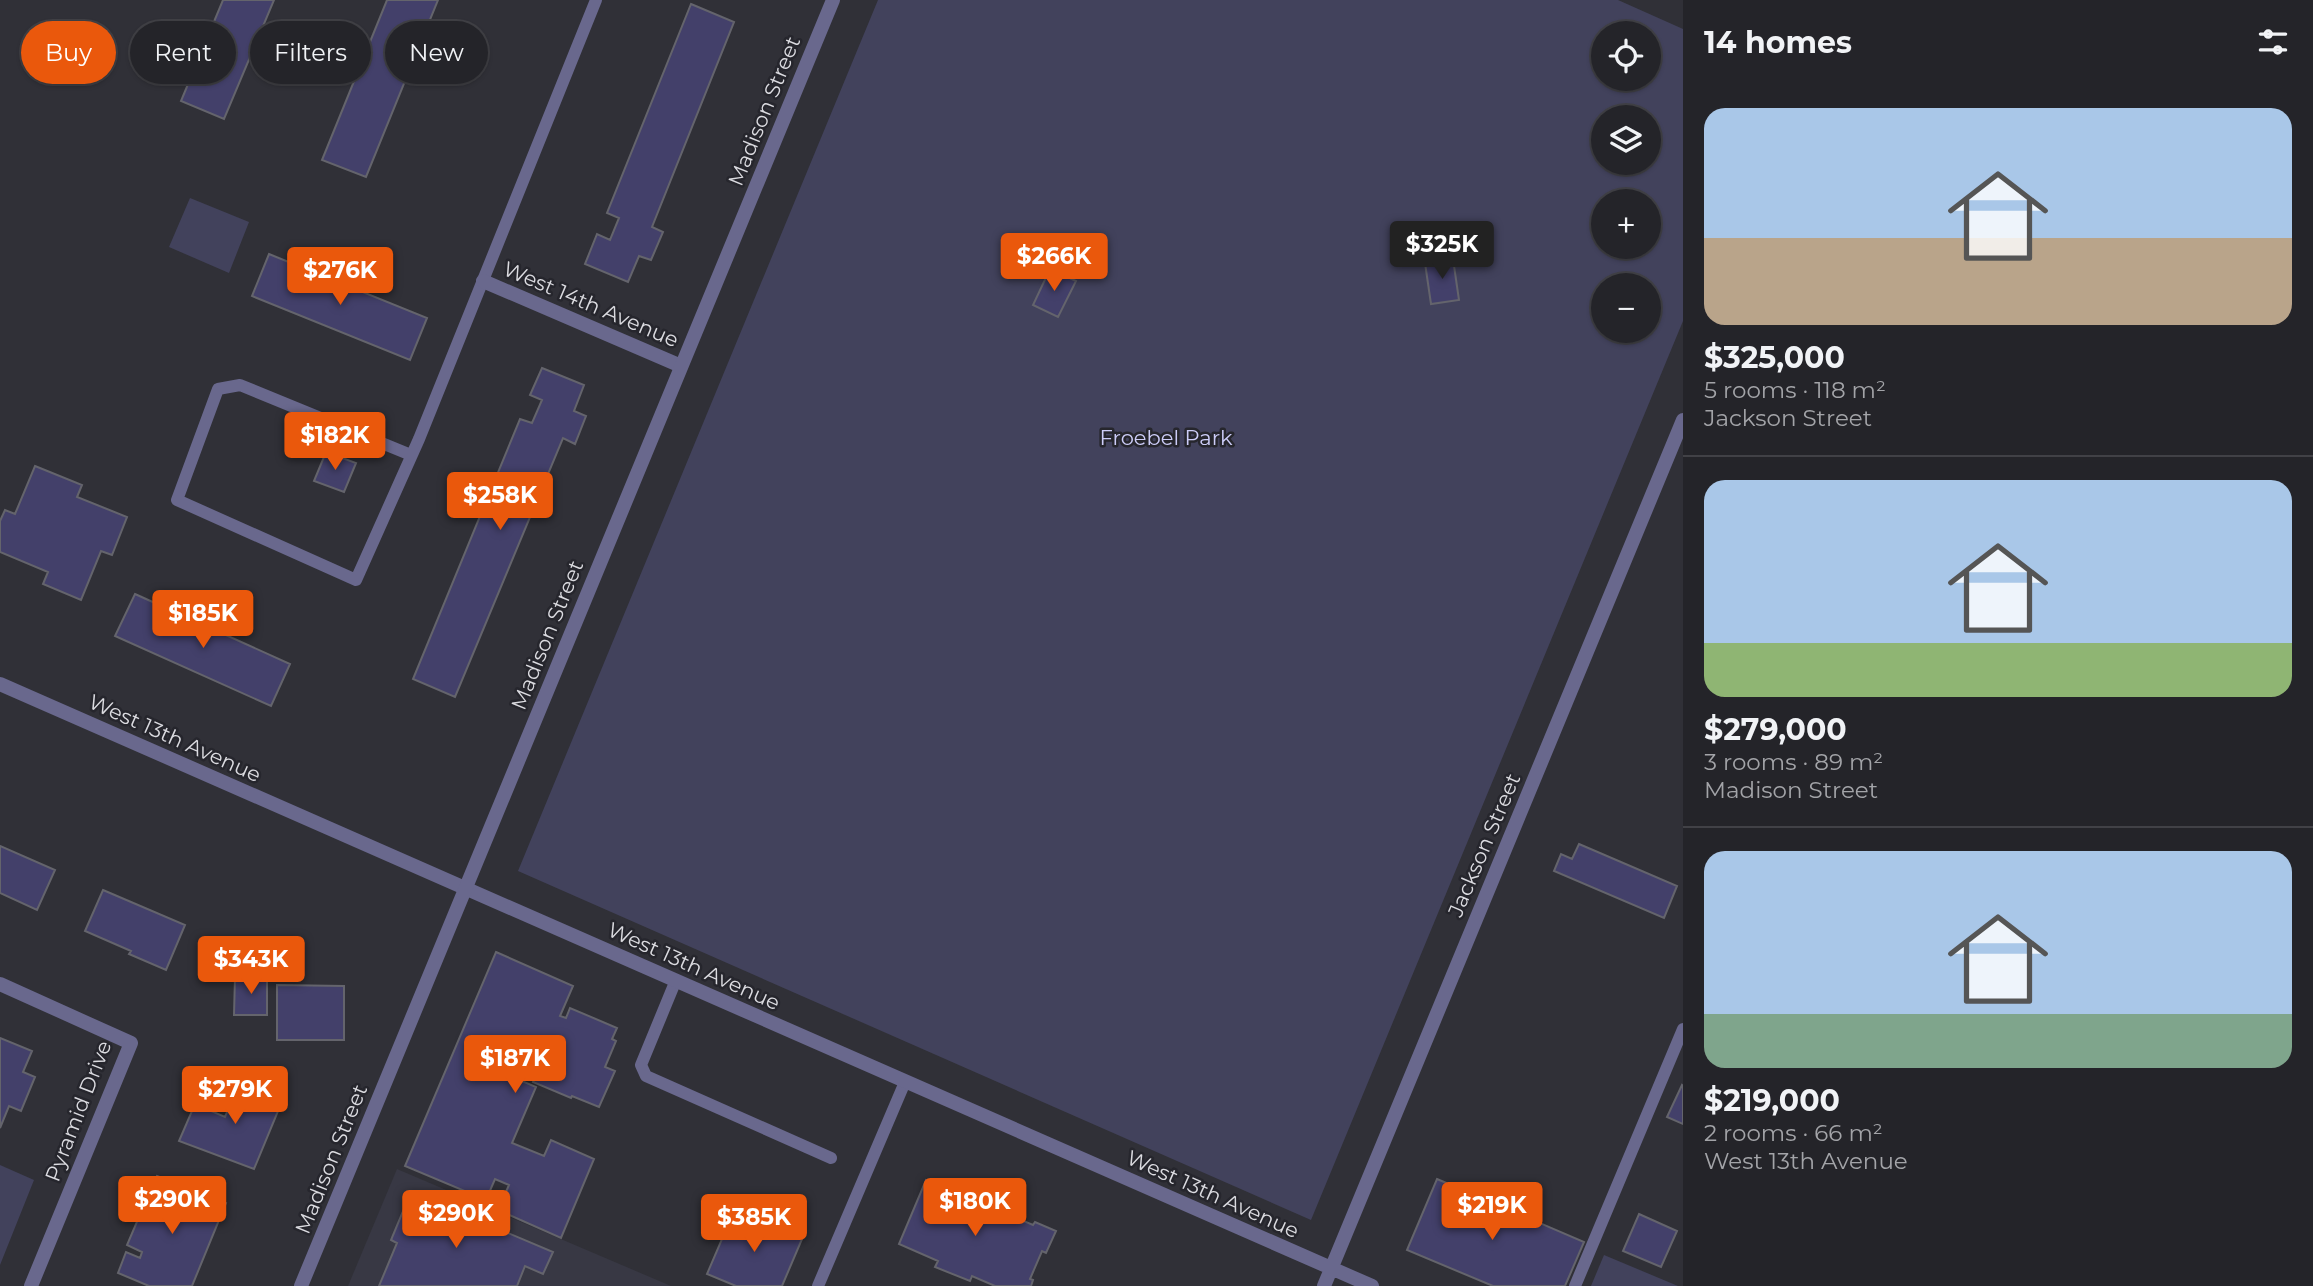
<!DOCTYPE html>
<html lang="en">
<head>
<meta charset="utf-8">
<style>
  :root { --surface:#242429; --page:#2c2c31; --text:#f1f3f6; --muted:#a3a4a8; --line:#414146; --accent:#ea580c }
  body { margin:0; font-family:Montserrat,sans-serif; background:var(--page); color:var(--text); height:100vh; display:flex; flex-direction:column; font-size:26px; white-space:nowrap }
  * { box-sizing:border-box; margin:0 }
  p { font-size:23px; color:var(--muted) }
  .icon { flex:none; width:38px; height:38px; fill:none; stroke:currentColor; stroke-width:2; stroke-linecap:round; stroke-linejoin:round }
  .map { position:relative; flex:1; overflow:hidden }
  .side { display:flex; flex-direction:column; background:var(--surface); width:630px }
  .side>* { flex:none }
  .banner { position:absolute; left:21px; top:21px; width:665px; height:63px; display:flex; gap:14px }
  .controls { position:absolute; left:1591px; top:21px; display:grid; gap:14px }
  .controls a { display:grid; place-items:center; width:70px; height:70px; border-radius:50%; background:var(--surface); box-shadow:0 2px 5px #0004,0 0 0 2px var(--line); font-size:35px }
  .price { position:absolute; translate:-50% -60px; padding:0 16px; border-radius:7px; background:var(--accent); color:#fff; font-size:23px; line-height:46px; filter:drop-shadow(0 2px 4px #0008) }
  .price::after { content:''; position:absolute; left:50%; top:42px; width:21px; height:16px; margin-left:-10px; background:inherit; clip-path:polygon(0 0,100% 0,50% 100%) }
  .price.on { background:#222; color:#fff }
  ul { padding:0; list-style:none }
  li { display:grid; align-content:center; gap:14px; height:371px; padding:0 21px }
  li+li { border-top:2px solid var(--line) }
  li span { display:grid; place-items:center; height:217px; border-radius:21px; color:#555 }
  li>.icon { margin-inline-start:auto }
  span .icon { width:126px; height:126px; fill:#fffc; stroke-width:1 }
  li b { font-size:30px }
  h2 { display:flex; justify-content:space-between; align-items:center; height:84px; padding:0 21px; font-size:30px }
  .tag { padding:0 24px; border-radius:32px; background:var(--surface); box-shadow:0 2px 5px #0004,0 0 0 2px var(--line); font-size:24px; line-height:63px }
  .tag.on { background:var(--accent); color:#fff }
  main { display:flex; flex:1; min-height:0 }
  .map>svg:first-child { display:block }
</style>
</head>
<body>
<main>
<div class="map">
<svg width="1683" height="1286" viewBox="0 0 1683 1286">
  <rect width="100%" height="100%" fill="#303037"/>
  <path fill="#383844" d="M397,1169l274,117h-323z"/>
  <path fill="#42425c" fill-rule="evenodd" d="M878,0h740l65,29v292l-372,899 -793,-349zM1603,33h45v46h-45zM1603,117h45v46h-45zM1603,201h45v46h-45zM1603,285h45v46h-45z
    M190,198l59,24 -20,51 -60,-26z
    M0,1165l34,15 -34,85z
    M1604,1255l74,31h-87z"/>
  <path fill="#43406a" stroke="#64646c" stroke-width="2" d="M223,0h51l-50,119 -43,-18z
    M387,0h51l-72,177 -44,-17z
    M691,4l43,18 -82,205 11,5 -12,28 -12,-4 -11,26 -43,-18 12,-30 13,6 9,-22 -12,-5z
    M269,254l158,64 -17,42 -158,-64z
    M1453,259l6,41 -28,4 -6,-41z
    M1050,269l26,12 -18,36 -25,-12z
    M542,368l42,17 -10,26 12,5 -11,28 -12,-6 -108,259 -42,-18 107,-260 12,4 10,-23 -12,-5z
    M326,452l30,11 -12,29 -30,-11z
    M35,466l47,19 -5,12 50,20 -15,38 -11,-4 -20,49 -38,-16 5,-12 -48,-20v-31l5,-11 10,4z
    M135,594l155,70 -19,42 -156,-70z
    M1579,844l98,42 -13,32 -110,-47 7,-17 11,5z
    M0,846l55,24 -18,40 -37,-17z
    M103,890l82,35 -19,45 -37,-16 2,-3 -46,-20z
    M496,952l77,34 -13,30 6,2 4,-10 47,20 -5,11 4,2 -11,26 10,4 -16,36 -27,-11 -1,2 -38,-16 8,-19 -15,-6 -9,22 19,8 -24,56 32,13 7,-16 43,19 -33,79 -63,-28 11,-25 -14,-6 -9,21 -81,-34z
    M235,977h32v38h-33z
    M277,985l67,1v54h-67z
    M0,1038l32,13 -9,21 12,5 -14,34 -12,-5 -9,22z
    M240,1082l43,17 -29,70 -75,-28 16,-37 30,13z
    M1682,1085l1,1v38l-16,-7z
    M157,1176l69,27 -34,83h-43l-31,-13 8,-21 14,6 2,-6 -15,-7 18,-42 14,5 2,-4 -13,-5z
    M1437,1179l147,63 -19,44h-72l-86,-36z
    M926,1180l40,17 1,-4 35,14 -2,4 33,14 2,-3 21,9 -10,22 -4,-2 -12,28 3,1 -2,6h-36l-23,-10 -2,5 -35,-14 3,-6 -39,-17z
    M411,1192l142,60 -10,22 -18,-8 -8,20h-138l18,-43 -6,-3z
    M734,1211l68,28 -20,47h-46l-29,-12z
    M1639,1214l38,17 -16,36 -38,-16z"/>
  <g fill="none" stroke-linecap="round" stroke-linejoin="round">
    <path stroke="#69688d" stroke-width="12" d="M411,455l-171,-70 -22,4 -41,111 179,80 63,-141 177,-439
      M676,980l-35,85 5,11 185,82
      M818,1286l87,-204
      M1575,1286l108,-257"/>
    <path stroke="#69688d" stroke-width="14" d="M483,281l198,85
      M0,684l1372,602
      M0,984l131,59 -100,243
      M1324,1286l359,-866"/>
    <path stroke="#69688d" stroke-width="14" d="M301,1286l532,-1286"/>
  </g>
  <g text-anchor="middle" dominant-baseline="central" stroke-width="5" stroke-linejoin="round" paint-order="stroke">
    <g font-size="21" fill="#dbdbe0" stroke="#26262d">
      <text transform="translate(764 111) rotate(-68)">Madison Street</text>
      <text transform="translate(591 304) rotate(23)">West 14th Avenue</text>
      <text transform="translate(547 635) rotate(-68)">Madison Street</text>
      <text transform="translate(175 738) rotate(24)">West 13th Avenue</text>
      <text transform="translate(1484 845) rotate(-67)">Jackson Street</text>
      <text transform="translate(694 966) rotate(24)">West 13th Avenue</text>
      <text transform="translate(78 1111) rotate(-69)">Pyramid Drive</text>
      <text transform="translate(331 1159) rotate(-68)">Madison Street</text>
      <text transform="translate(1213 1194) rotate(24)">West 13th Avenue</text>
    </g>
    <g font-size="21" fill="#cdcdf9" stroke="#26262d">
      <text x="1166" y="437">Froebel Park</text>
    </g>
  </g>
</svg>
<div class="controls">
<a><svg class="icon" aria-label="locate" viewBox="0 0 24 24"><circle cx="12" cy="12" r="6"/><path d="M12 2v4M12 18v4M2 12h4M18 12h4"/></svg></a>
<a><svg class="icon" aria-label="layers" viewBox="0 0 24 24"><path d="M12 4l9 5-9 5-9-5zM3 14l9 5 9-5"/></svg></a>
<a>+</a>
<a>−</a>
</div>
<b class="price on" style="left:1442px;top:281px">$325K</b>
<b class="price" style="left:1054px;top:293px">$266K</b>
<b class="price" style="left:340px;top:307px">$276K</b>
<b class="price" style="left:335px;top:472px">$182K</b>
<b class="price" style="left:500px;top:532px">$258K</b>
<b class="price" style="left:203px;top:650px">$185K</b>
<b class="price" style="left:251px;top:996px">$343K</b>
<b class="price" style="left:515px;top:1095px">$187K</b>
<b class="price" style="left:235px;top:1126px">$279K</b>
<b class="price" style="left:172px;top:1236px">$290K</b>
<b class="price" style="left:975px;top:1238px">$180K</b>
<b class="price" style="left:1492px;top:1242px">$219K</b>
<b class="price" style="left:456px;top:1250px">$290K</b>
<b class="price" style="left:754px;top:1254px">$385K</b>
<div class="banner">
<a class="tag on">Buy</a>
<a class="tag">Rent</a>
<a class="tag">Filters</a>
<a class="tag">New</a>
</div>
</div>
<section class="side">
<h2>14 homes<svg class="icon" aria-label="filters" viewBox="0 0 24 24"><path d="M4 7h16M4 17h16"/><circle cx="9" cy="7" r="2"/><circle cx="15" cy="17" r="2"/></svg></h2>
<ul>
<li><span style="background:linear-gradient(#a9c7e8 60%,#b9a48a 0)"><svg class="icon" aria-label="home" viewBox="0 0 24 24"><path d="M3 11l9-7 9 7M6 9v11h12V9"/></svg></span><div><b>$325,000</b><p>5 rooms · 118 m²</p><p>Jackson Street</p></div></li>
<li><span style="background:linear-gradient(#a9c7e8 75%,#8fb573 0)"><svg class="icon" aria-label="home" viewBox="0 0 24 24"><path d="M3 11l9-7 9 7M6 9v11h12V9"/></svg></span><div><b>$279,000</b><p>3 rooms · 89 m²</p><p>Madison Street</p></div></li>
<li><span style="background:linear-gradient(#a9c7e8 75%,#7fa58c 0)"><svg class="icon" aria-label="home" viewBox="0 0 24 24"><path d="M3 11l9-7 9 7M6 9v11h12V9"/></svg></span><div><b>$219,000</b><p>2 rooms · 66 m²</p><p>West 13th Avenue</p></div></li>
</ul>
</section>
</main>
</body>
</html>
